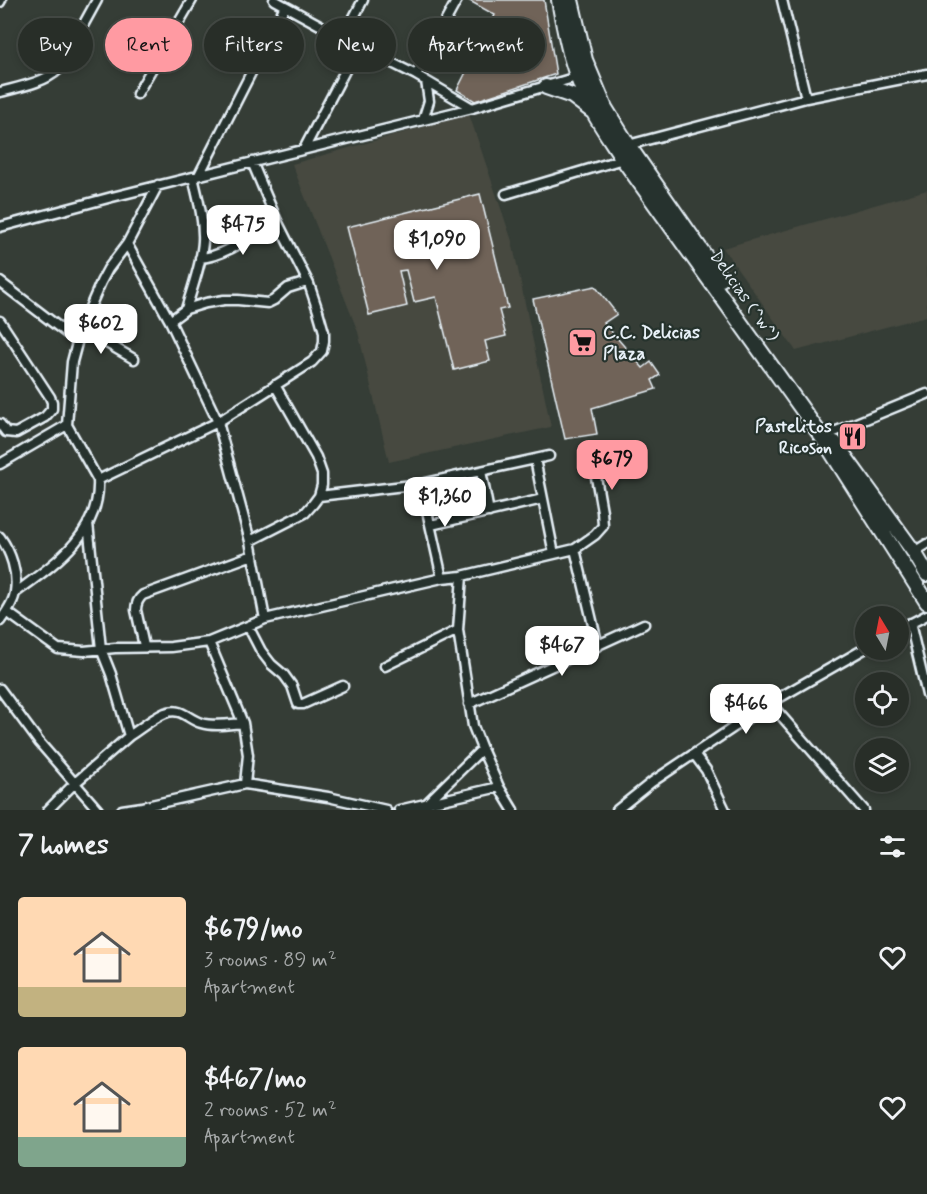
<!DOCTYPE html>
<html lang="en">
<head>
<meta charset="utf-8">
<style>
  :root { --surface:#282e28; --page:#343a34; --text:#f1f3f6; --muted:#a5a8a8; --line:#444a45; --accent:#ff9aa2 }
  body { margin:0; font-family:Mynerve,sans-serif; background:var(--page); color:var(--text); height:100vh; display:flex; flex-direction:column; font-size:22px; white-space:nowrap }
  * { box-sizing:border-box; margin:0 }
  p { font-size:20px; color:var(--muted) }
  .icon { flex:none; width:33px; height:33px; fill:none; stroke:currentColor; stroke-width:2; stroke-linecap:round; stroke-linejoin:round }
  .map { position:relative; height:810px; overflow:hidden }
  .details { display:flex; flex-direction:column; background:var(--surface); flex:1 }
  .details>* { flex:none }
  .banner { position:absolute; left:18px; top:18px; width:600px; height:54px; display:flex; gap:12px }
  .needle { width:39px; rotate:350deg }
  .buttons { position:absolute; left:855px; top:606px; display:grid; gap:12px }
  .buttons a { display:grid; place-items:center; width:54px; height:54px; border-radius:50%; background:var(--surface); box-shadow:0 3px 9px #0003,0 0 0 2px var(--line); font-size:30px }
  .price { position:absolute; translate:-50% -51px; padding:0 14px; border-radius:12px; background:#fff; color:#222; font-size:20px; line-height:39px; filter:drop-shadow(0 2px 3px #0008) }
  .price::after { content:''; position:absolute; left:50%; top:36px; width:18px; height:14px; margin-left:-9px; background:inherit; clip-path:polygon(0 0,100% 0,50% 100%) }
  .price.selected { background:var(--accent); color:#111 }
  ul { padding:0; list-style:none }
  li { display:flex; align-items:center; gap:18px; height:150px; padding:0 18px }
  li span { display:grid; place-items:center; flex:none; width:168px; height:120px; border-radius:6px; color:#555 }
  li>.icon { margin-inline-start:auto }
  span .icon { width:72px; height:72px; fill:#fffc; stroke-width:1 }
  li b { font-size:26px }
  h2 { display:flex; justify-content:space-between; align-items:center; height:72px; padding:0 18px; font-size:26px }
  .tag { padding:0 21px; border-radius:27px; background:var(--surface); box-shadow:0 3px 9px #0003,0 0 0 2px var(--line); font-size:21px; line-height:54px }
  .tag.selected { background:var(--accent); color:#111 }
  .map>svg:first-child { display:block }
</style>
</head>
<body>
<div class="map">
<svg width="927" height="810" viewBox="0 0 927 810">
  <rect width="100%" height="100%" fill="#353d36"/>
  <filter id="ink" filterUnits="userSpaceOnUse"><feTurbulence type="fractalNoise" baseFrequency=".0167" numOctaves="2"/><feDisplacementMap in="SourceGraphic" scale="12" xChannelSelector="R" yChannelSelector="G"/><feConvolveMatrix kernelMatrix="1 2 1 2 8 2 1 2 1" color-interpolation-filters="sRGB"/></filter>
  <g filter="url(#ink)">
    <path fill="#464940" d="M469,114l43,127 39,186 -162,35 -31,-130 -66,-168z
      M927,190v126l-131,35 -73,-103z"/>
    <path fill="#6f6458" stroke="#e8f1f8" stroke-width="1.5" d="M468,0h76l12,74 -81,27 -18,-11 38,-75z
      M480,194l28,114 -9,2 7,26 -21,5 5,20 -36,9 -18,-73 -22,5 -8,-32 -7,1 8,35 -38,9 -22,-88z
      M595,286l22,28 -13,9 39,45 8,-6 9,13 -8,5 4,9 -64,19 5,26 -32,5 -32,-140z"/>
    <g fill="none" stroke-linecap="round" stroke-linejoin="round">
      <defs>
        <path id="minor" d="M274,0l84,46 58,29 56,33
          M782,0l24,98
          M0,2l1,-2
          M343,38l20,-38
          M416,75l41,-75
          M0,92c19,-5 44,-9 59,-23l38,-69
          M137,94l55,-94
          M423,120l6,-19 -3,-20
          M628,145l178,-47 121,-24
          M304,149l54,-103
          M199,175l86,-169
          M506,194l117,-35
          M0,227l112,-30 360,-89 108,-32
          M127,244l43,77 48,101 32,119 15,78
          M200,258c24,-1 55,-24 77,-37
          M0,282l77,59
          M186,309c6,-20 16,-47 17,-68 1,-21 -5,-43 -10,-64
          M0,321l50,76 2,5v7l-7,8 -29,16 -10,-1 -6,-8
          M170,321l16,-12 20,-6 18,-3h14l30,3 6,-3 14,-12 19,-6
          M81,328l53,31
          M822,437l105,-43
          M535,459l19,95
          M0,464l67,-39 5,-63 9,-34 20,-46 7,-13 19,-25 31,-59
          M481,471l8,41
          M98,480l120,-58 94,-60 10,-11 2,-10v-9l-6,-21 -9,-27 -32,-63 -25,-59
          M421,484l21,94
          M319,496l102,-12 128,-28
          M88,523l13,126 10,25 18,62c11,-7 24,-18 36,-23 17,-6 22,6 36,10 13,4 29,1 42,0
          M431,525l112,-26
          M0,537c11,15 18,36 15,55 -1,10 -9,21 -15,29
          M250,541l55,-28 8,-9 6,-8 3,-11v-11l-6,-17 -41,-72
          M575,549l23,97
          M914,552l13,-8
          M462,576l-4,54 15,96 9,23 17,38 14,23
          M15,593c38,-28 86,-59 83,-113l-31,-55
          M7,612l51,37 26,2 31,-3 56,-1 38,-5 56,-23 177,-41 20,-2 113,-27 20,-14 8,-9 -1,-15 -9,-51
          M910,623l17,72
          M248,626l13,25 10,13 13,11 8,11 6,18h5l40,-18
          M898,630l29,-15
          M209,642l34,81 5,32 -3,29
          M144,646l-8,-36c0,-7 2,-11 7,-15l110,-40
          M385,666l73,-36
          M0,689l39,53 59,68
          M770,703l94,107
          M469,704l175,-80
          M694,754l12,16 19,40
          M426,804l56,-55
          M48,810l27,-27 54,-47
          M122,810l20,-3 103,-23 83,13 58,13
          M399,810l100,-23
          M617,810l35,-28 118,-79 96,-55"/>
        <path id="primary" d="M559,0c7,40 14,75 34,111 9,17 20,32 30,48l199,278 105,165
          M571,0l14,60 20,48 23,37 93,134
          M546,87l26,9 20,15
          M835,443l79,109 13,22"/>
      </defs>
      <use href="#minor" stroke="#e8f1f8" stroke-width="13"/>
      <use href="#primary" stroke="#e8f1f8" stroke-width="18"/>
      <use href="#minor" stroke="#26332d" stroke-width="8"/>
      <use href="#primary" stroke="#26332d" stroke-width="14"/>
    </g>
  </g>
  <defs>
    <symbol id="supermarket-square" viewBox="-11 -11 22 22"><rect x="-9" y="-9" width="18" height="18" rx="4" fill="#ff9aa2" stroke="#26332d"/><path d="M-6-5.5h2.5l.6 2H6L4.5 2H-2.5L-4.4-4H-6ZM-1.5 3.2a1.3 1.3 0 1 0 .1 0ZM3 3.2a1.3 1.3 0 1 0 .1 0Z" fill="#111"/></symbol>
    <symbol id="restaurant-square" viewBox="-11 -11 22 22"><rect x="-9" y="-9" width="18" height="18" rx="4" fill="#ff9aa2" stroke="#26332d"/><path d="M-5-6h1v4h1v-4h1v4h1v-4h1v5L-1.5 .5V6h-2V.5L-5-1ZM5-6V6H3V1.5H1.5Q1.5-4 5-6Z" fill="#111"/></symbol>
  </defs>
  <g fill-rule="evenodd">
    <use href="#supermarket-square" x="566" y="326" width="33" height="33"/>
    <use href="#restaurant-square" x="836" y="420" width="33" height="33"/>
  </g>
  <g text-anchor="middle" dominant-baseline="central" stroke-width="4.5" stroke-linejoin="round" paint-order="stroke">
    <g font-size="18" fill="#e8f1f8" stroke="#26332d">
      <text transform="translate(744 296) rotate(55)">Delicias (^w^)</text>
    </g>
    <g font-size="18" font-weight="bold" fill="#e8f1f8" stroke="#26332d" text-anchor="start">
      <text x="603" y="333">C.C. Delicias<tspan x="603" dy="21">Plaza</tspan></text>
      <text x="832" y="427" text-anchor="end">Pastelitos<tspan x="832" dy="21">Ricoson</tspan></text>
    </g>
  </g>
</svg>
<div class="buttons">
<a><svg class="needle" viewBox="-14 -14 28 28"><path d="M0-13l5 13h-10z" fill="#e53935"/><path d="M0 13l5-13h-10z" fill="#a5a8a8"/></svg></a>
<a><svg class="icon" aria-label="locate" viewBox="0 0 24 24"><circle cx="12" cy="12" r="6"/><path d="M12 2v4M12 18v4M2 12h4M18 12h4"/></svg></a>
<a><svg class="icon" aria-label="layers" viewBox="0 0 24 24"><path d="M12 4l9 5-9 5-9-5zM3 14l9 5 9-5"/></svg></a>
</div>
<b class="price" style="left:243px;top:256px">$475</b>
<b class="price" style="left:437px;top:271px">$1,090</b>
<b class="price" style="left:101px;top:355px">$602</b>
<b class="price selected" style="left:612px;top:491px">$679</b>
<b class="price" style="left:445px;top:528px">$1,360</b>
<b class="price" style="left:562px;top:677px">$467</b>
<b class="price" style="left:746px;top:735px">$466</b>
<div class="banner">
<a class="tag">Buy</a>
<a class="tag selected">Rent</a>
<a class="tag">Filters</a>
<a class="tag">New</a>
<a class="tag">Apartment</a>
</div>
</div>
<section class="details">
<h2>7 homes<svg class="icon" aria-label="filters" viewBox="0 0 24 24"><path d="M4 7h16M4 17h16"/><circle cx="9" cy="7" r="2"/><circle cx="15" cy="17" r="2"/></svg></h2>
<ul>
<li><span style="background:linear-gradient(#ffd9b3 75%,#c2b280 0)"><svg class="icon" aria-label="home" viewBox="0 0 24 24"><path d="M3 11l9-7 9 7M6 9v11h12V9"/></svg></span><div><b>$679/mo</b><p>3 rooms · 89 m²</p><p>Apartment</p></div><svg class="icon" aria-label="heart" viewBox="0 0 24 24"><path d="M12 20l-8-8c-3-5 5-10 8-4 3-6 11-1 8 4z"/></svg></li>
<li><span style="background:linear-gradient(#ffd9b3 75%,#7fa58c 0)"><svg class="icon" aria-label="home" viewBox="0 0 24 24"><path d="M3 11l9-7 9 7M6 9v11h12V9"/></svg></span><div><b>$467/mo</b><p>2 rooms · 52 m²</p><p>Apartment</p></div><svg class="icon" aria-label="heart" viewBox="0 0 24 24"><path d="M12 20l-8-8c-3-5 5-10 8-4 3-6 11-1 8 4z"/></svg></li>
</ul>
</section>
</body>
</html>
